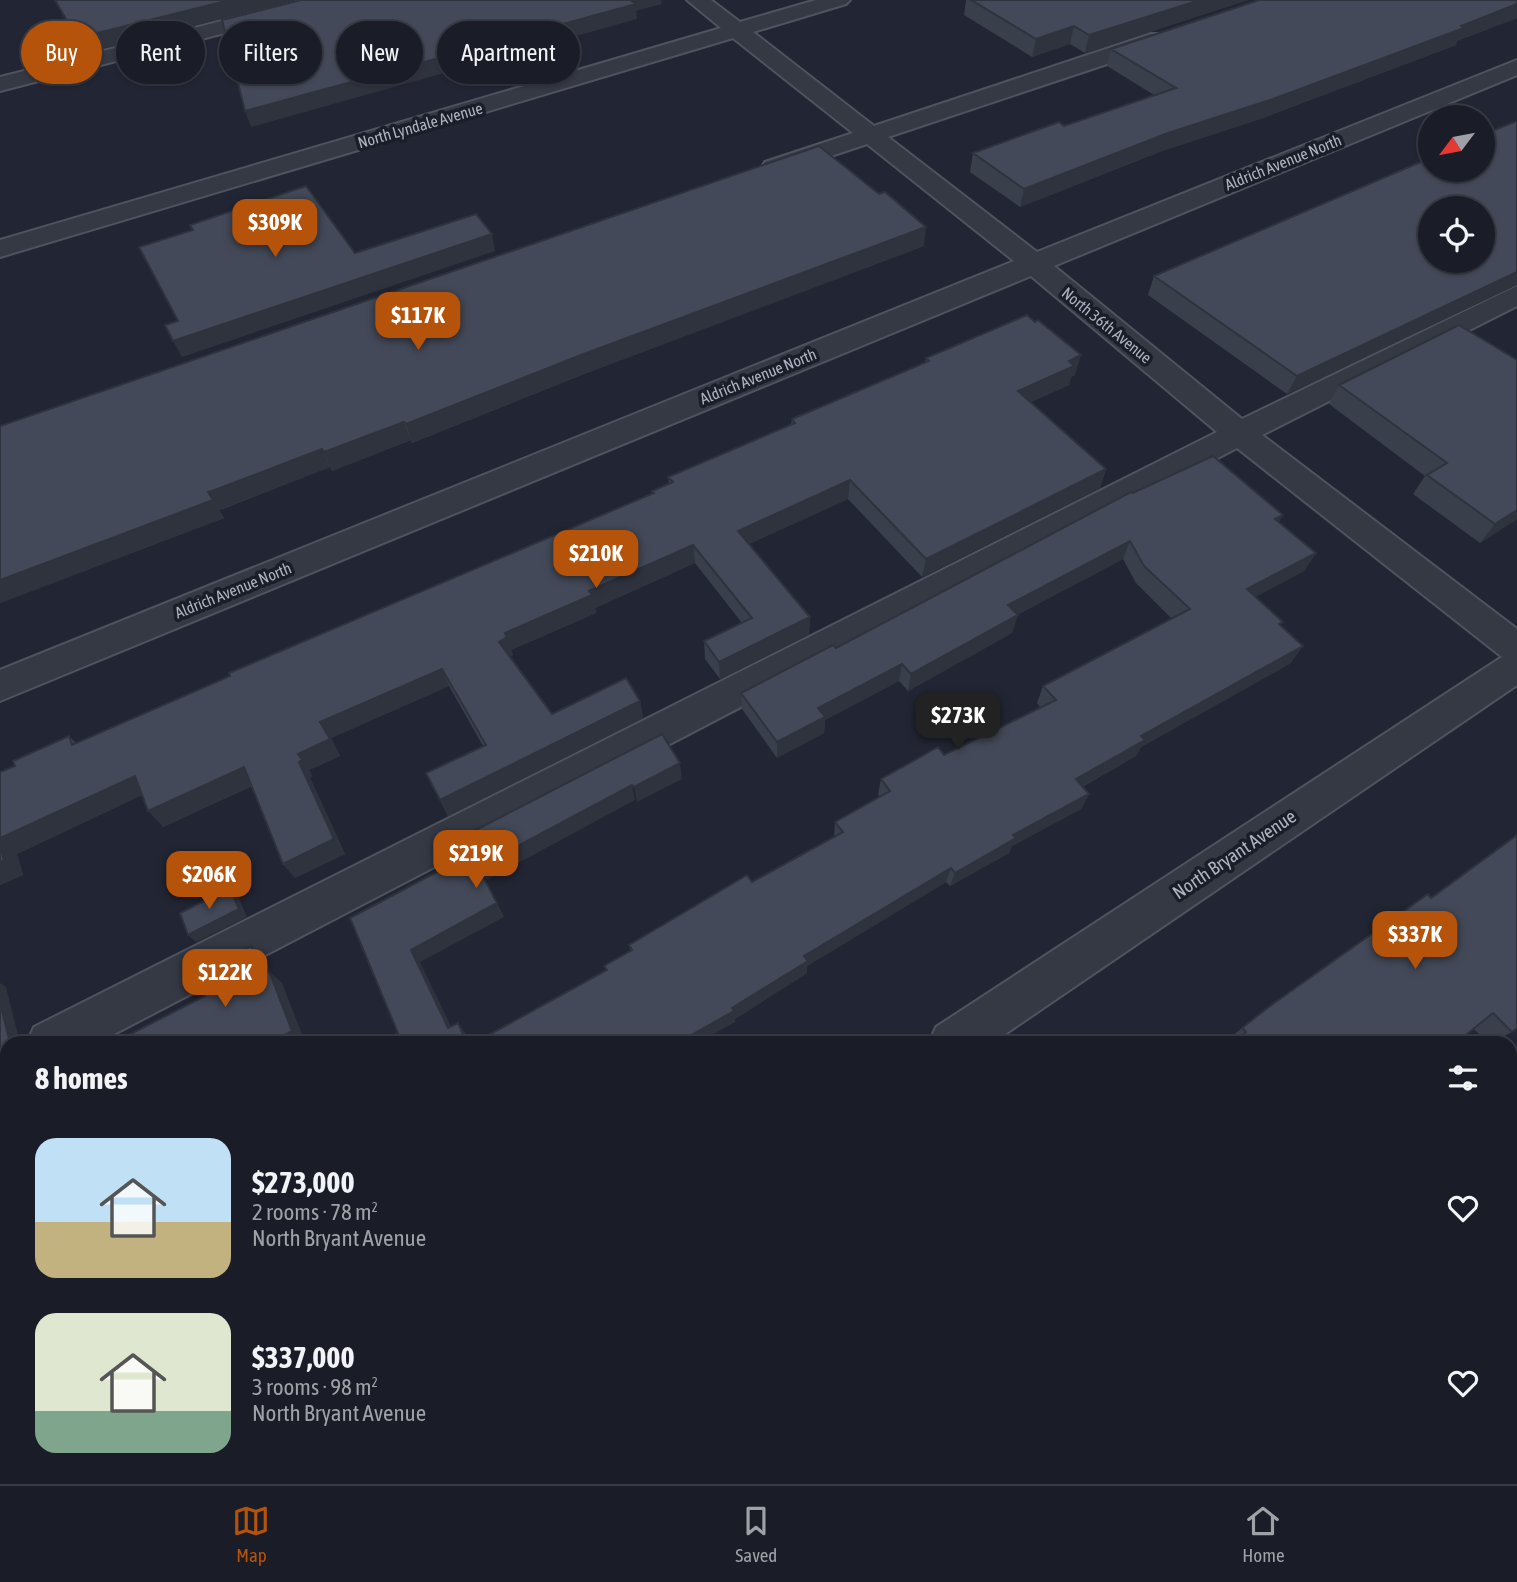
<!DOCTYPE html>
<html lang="en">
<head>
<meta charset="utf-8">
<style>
  :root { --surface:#1a1c27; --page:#23252f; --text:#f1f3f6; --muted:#9fa1a7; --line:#383a44; --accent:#b45309 }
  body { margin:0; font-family:"Asap Condensed",sans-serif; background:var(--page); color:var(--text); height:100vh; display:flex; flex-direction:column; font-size:26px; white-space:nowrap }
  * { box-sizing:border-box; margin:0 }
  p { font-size:23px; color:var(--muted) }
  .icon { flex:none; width:38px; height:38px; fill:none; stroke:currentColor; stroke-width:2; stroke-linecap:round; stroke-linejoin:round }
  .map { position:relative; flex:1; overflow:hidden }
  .details { position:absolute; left:0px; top:1036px; width:1517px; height:448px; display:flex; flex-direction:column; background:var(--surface); border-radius:21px 21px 0 0; box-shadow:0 2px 5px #0004,0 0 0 2px var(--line) }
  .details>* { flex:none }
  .hud { position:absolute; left:21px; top:21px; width:700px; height:63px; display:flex; gap:14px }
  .needle { width:46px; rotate:238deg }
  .buttons { position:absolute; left:1418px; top:105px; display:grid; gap:14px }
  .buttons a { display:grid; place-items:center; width:77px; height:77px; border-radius:50%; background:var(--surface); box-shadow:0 2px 5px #0004,0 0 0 2px var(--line); font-size:35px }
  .price { position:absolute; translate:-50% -60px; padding:0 16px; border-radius:14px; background:var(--accent); color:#fff; font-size:23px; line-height:46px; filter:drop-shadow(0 2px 4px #0008) }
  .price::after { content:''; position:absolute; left:50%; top:42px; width:21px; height:16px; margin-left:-10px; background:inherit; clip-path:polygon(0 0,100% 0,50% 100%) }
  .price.on { background:#222; color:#fff }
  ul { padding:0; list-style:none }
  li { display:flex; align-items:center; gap:21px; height:175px; padding:0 35px }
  li span { display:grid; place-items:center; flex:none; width:196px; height:140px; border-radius:21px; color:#555 }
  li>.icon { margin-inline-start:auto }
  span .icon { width:84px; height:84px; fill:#fffc; stroke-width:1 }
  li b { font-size:30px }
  h2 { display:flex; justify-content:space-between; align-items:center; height:84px; padding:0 35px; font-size:30px }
  .pill { padding:0 24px; border-radius:32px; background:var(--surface); box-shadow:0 2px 5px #0004,0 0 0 2px var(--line); font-size:24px; line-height:63px }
  .pill.on { background:var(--accent); color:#fff }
  .tabs { display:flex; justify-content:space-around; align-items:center; height:98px; border-top:2px solid var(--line); background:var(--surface); font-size:19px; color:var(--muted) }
  .tabs a { display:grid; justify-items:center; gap:4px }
  .tabs .on { color:var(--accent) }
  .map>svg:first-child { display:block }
</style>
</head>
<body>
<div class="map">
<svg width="1517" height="1484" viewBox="0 0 1517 1484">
  <rect width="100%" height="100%" fill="#222634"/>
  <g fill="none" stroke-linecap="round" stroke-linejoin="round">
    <defs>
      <path id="minor" d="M305,0h36l-4,4 -337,87v-14z
        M687,0h24l29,22 76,-22h34l-4,4 -93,28 121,94 277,-92h16l3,5 -3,5 -279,93 149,115 480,-192v15l-463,191 188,153 275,-133v20l-255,129 255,194v56l-525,358h-63l7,-16 566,-370 -265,-209 -1140,595h-70l7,-16 1183,-595 -186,-156 -1031,425v-31l1014,-409 -147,-117 -84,28 -9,2 -9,-2 -3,-5 3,-5 88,-29 -120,-95 -733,219v-17l721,-212z
        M1517,1354v58l-7,3v-58z
        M268,1477h63l-3,7h-63z
        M1388,1477h60l-3,7h-60z"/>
    </defs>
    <use href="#minor" stroke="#4f535f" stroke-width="4"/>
    <use href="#minor" fill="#353944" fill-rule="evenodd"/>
  </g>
  <path fill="#3a3f4c" d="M54,0h240l-209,53z
    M966,0h282l-163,53 -15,-9 -38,13 -68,-42z
    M1517,0v18l-60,23 -1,4 -193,73 -101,33 -142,56 -50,-35 3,-19 91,-27 90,-31 -47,-29 4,-17z
    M1517,121v164l-230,109 -139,-99 6,-19z
    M924,246l-340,128 -172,69 -1,-3 -79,31 -2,-4 -107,42 -4,1 5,8 -224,85v-177z
    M926,358l149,17 -4,2 -2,8 -38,17 75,67 -6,19 -178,89 -74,-78 -99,45 61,73 -1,17 -89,45 -15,-20 -1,-18 38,-18 -47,-60 -100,45 1,5 -85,37 2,5 -4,2 43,57 88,-13 3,17 -195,98 -22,-43 57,-27 -34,-60 -118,52 9,18 -31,14 3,6 -2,2 35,76 -50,24 -12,-14 -31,-78 -89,41 -21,-32 -125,59 6,21 -23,10v-113l15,-6 54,-30 7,7 576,-249v-3l17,-7 -1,-7 123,-53 1,-5 133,-56z
    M1517,360v159l-37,24 -67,-49 12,-18 -96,-72 10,-19z
    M1133,493l146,29 37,31 -12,18 -49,26 25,29 11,37 -150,84 -5,9 -54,31 7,7 -8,15 -69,37 -3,7 -59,33 -4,-4 -139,84v7l-72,46v3l-129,-52 -2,-4 26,-15 -1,-6 123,-63 82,-45 1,-15 45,-25 -2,-3 3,-15 63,-24 97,-47 -4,-5 6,-17 129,-67 -36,-36 -13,-24 -106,56 -5,18 -104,58 -9,-10 -74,39 -1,13 -47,25 -35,-49 -1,-16 95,-45z
    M1428,894l84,138 -21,11h-3l-14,-14 -18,14h-226l-3,-3 15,-12z
    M1517,1146v38l-7,-7v-25z
    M1517,1443v41h-39l-2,-2 5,-5h29v-28z
    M1319,1477h21l-6,6 -11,-1z"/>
  <path fill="#2f333e" d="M230,0h64l-209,53 -8,-15z
    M628,0h33l1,4 -26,7 1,8 -386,108 -6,-16z
    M1200,0h48l-163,53 4,-18z
    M1517,4v14l-60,23 -1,4 -193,73 -101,33 -142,56 4,-18 144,-56 293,-107z
    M1074,26l-4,18 -38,13 4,-18z
    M926,227l-2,19 -340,128 -172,69 -6,-19 175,-69z
    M492,234l3,17 -313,106 -9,-16z
    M1517,272v13l-230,109 10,-18z
    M1081,355l-6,20 -4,2 -2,8 -55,25 4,-19 51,-30z
    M404,422l7,18 -79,31 -8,-19z
    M322,449l8,18 -111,43 5,8 -224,85v-23l208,-88z
    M1106,469l-6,19 -178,89 4,-18z
    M850,480l-2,19 -110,50v-18z
    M1517,510v9l-37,24 15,-19z
    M1283,515l-10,18 2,-14z
    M1130,541l-7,18 -121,64 6,-18z
    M693,545l2,18 -100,45 1,5 -85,37 2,5 -9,4 -5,-17 6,-9 84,-42z
    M1316,553l-12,18 -67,36 10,-18z
    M1018,615l-6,18 -104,58 3,-17z
    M810,617l-1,17 -89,45 -1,-17z
    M1303,646l-12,17 -150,84 -5,9 -68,38 8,-15 65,-43z
    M902,664l-3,17 -74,39 -1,13 -47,25v-16l41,-34z
    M442,669l7,17 -118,52 9,18 -31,14 3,6 -2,2 35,76 -50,24 -12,-14 16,-102 -1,-8 22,-32z
    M640,701l3,17 -195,98 -8,-16z
    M680,763l2,16 -45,23 -3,-15z
    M244,767l13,16 -94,44 -15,-16z
    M135,776l15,15 -133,63 6,21 -23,10v-47z
    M632,785l3,15 -150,81 -7,-14z
    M1089,794l-8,15 -69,37 -3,7 -59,33 5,-13 58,-38z
    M951,868l-5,14 -139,84v7l-72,46v3l-37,21h-21l55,-35 72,-52z
    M230,888l8,8 9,21 -51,25 -8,-7z
    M497,903l7,14 -84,45 37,77 -9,-11 -37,-78z
    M251,946l14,12 6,15 11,10 23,59 -2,1h-33l-7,-69z
    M0,983l6,4 14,56h-10l-10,-40z
    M458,1023l8,11 4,9h-3z
    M7,1143v11l-7,4v-11z
    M0,1236l7,2v39l-4,-1 -3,-16z
    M7,1425v6h-7v-2z"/>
  <path fill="#434958" stroke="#2f333e" stroke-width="2" fill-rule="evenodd" d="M55,0h175l-153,38z
    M301,0h329l6,4 -391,107 -23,-91z
    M971,0h229l-111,35 -15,-9 -38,13z
    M1259,0h258v4l-56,22 3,2 -194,72 -102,33 -144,56 -51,-36 86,-31 5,4 112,-38 -65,-39z
    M1517,121v151l-220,104 -143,-100 276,-118v12h52v-35zM1430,208h52v53h-52z
    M819,146l60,48 6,-2 41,35 -345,128 -175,69 -2,-2 -80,30 -2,-3 -110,42 -4,1 5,8 -213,80v-154z
    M306,186l49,67 121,-39 16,20 -319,107 -8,-16 13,-4 -39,-74 54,-17 -3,-5z
    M1027,315l8,7 3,-2 43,35 -12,6 5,5 -56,25 88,78 -180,90 -76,-79 -112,51 72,86 -91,45 -15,-21 48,-23 -59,-73 -104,46 3,4 -87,38 2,4 -8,5 53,72 74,-36 14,23 -200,99 -14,-27 60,-28 -44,-76 -122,53 10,17 -32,15 4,6 -3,2 35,77 -51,25 -39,-97 -96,44 -13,-35 -135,62v-66l15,-6 -2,-5 56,-25 3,9 158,-69 -1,-3 425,-180 -2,-2 21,-9 -5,-5 127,-54 -3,-4 137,-58 -3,-3z
    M1459,325l58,35v150l-22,14 -68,-49 20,-12 -108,-78z
    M1213,456l70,59 -8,4 41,34 -69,36 36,33 -4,2 24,22 -162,90 4,4 -69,39 13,15 -76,41 3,3 -61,35 -4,-5 -147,88 4,5 -76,47 2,3 -57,32h-203l133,-73 -3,-4 28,-16 -3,-5 118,-70 5,7 91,-50 -8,-10 55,-31 -9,-12 57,-32 6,8 112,-55 -13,-14 147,-77 -46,-43 -14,-25 -122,64 10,10 -107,59 -9,-10 -84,44 7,9 -48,25 -36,-49 92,-48 3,3 295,-156 2,1z
    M662,734l18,29 -46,24 -2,-2 -154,82 19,36 -86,47 37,78 10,-5 9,20h-69l-3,-8 3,-2 -48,-115 119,-63 -9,-17z
    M1517,835v193l-5,4 -19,-19 -37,30h-223l13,-11 -4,-4 28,-22 158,-112 3,4z
    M0,846l4,14 -4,2z
    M230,888l9,21 -51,26 -8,-22z
    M251,946l12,28 6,-3 23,60 -22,12h-157l92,-47 -8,-22z
    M0,1003l10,40h-3v100l-7,4z
    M1517,1153v13l-7,-7z
    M0,1260l3,16 4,-2v151l-7,4z
    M1517,1457v27h-26l-1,-1 6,-6h14v-14z
    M696,1477h242l-8,7h-243z
    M1329,1477h11l-6,6z"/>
  <g text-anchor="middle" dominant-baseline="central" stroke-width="7" stroke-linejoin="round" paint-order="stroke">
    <g font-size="16" fill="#afb3c1" stroke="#1a1e29">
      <text transform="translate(420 125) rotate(-16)">North Lyndale Avenue</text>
      <text transform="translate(1283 162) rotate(-22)">Aldrich Avenue North</text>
      <text transform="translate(1107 325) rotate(39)">North 36th Avenue</text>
      <text transform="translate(758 376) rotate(-22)">Aldrich Avenue North</text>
      <text transform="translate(233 590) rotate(-22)">Aldrich Avenue North</text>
    </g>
    <g font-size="19" fill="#afb3c1" stroke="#1a1e29">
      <text transform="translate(1234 854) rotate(-34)">North Bryant Avenue</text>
    </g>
  </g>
</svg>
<div class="buttons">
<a><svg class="needle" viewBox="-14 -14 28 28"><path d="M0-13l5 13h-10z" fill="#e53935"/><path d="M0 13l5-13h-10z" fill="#9fa1a7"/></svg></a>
<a><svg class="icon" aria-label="locate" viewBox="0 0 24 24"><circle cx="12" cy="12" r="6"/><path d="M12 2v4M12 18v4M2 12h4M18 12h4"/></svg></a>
</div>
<b class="price" style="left:275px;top:259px">$309K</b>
<b class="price" style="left:418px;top:352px">$117K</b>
<b class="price" style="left:596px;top:590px">$210K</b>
<b class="price on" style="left:958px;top:752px">$273K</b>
<b class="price" style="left:476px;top:890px">$219K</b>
<b class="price" style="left:209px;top:911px">$206K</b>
<b class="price" style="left:1415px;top:971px">$337K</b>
<b class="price" style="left:225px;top:1009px">$122K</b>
<div class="hud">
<a class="pill on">Buy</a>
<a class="pill">Rent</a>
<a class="pill">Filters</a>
<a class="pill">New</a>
<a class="pill">Apartment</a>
</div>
<section class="details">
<h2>8 homes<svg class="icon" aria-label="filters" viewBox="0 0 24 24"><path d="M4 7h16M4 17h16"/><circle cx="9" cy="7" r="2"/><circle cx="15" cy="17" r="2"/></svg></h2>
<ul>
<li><span style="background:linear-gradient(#bfe0f5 60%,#c2b280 0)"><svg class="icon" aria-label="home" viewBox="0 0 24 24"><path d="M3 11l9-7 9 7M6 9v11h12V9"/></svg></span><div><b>$273,000</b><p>2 rooms · 78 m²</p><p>North Bryant Avenue</p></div><svg class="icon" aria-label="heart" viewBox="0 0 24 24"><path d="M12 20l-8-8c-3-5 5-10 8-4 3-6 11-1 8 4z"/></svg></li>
<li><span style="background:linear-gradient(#dfe7d0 70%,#7fa58c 0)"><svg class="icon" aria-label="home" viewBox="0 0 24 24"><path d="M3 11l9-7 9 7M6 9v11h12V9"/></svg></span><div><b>$337,000</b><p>3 rooms · 98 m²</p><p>North Bryant Avenue</p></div><svg class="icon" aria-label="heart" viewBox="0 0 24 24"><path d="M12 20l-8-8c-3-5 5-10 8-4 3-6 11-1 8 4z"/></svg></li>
</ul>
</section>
</div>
<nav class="tabs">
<a class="on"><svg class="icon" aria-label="map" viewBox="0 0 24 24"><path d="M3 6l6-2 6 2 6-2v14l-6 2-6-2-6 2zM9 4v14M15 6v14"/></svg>Map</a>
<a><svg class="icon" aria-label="saved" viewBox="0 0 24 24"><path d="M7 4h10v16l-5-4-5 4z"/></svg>Saved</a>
<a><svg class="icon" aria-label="home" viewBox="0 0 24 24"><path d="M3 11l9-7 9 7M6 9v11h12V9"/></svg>Home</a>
</nav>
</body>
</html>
